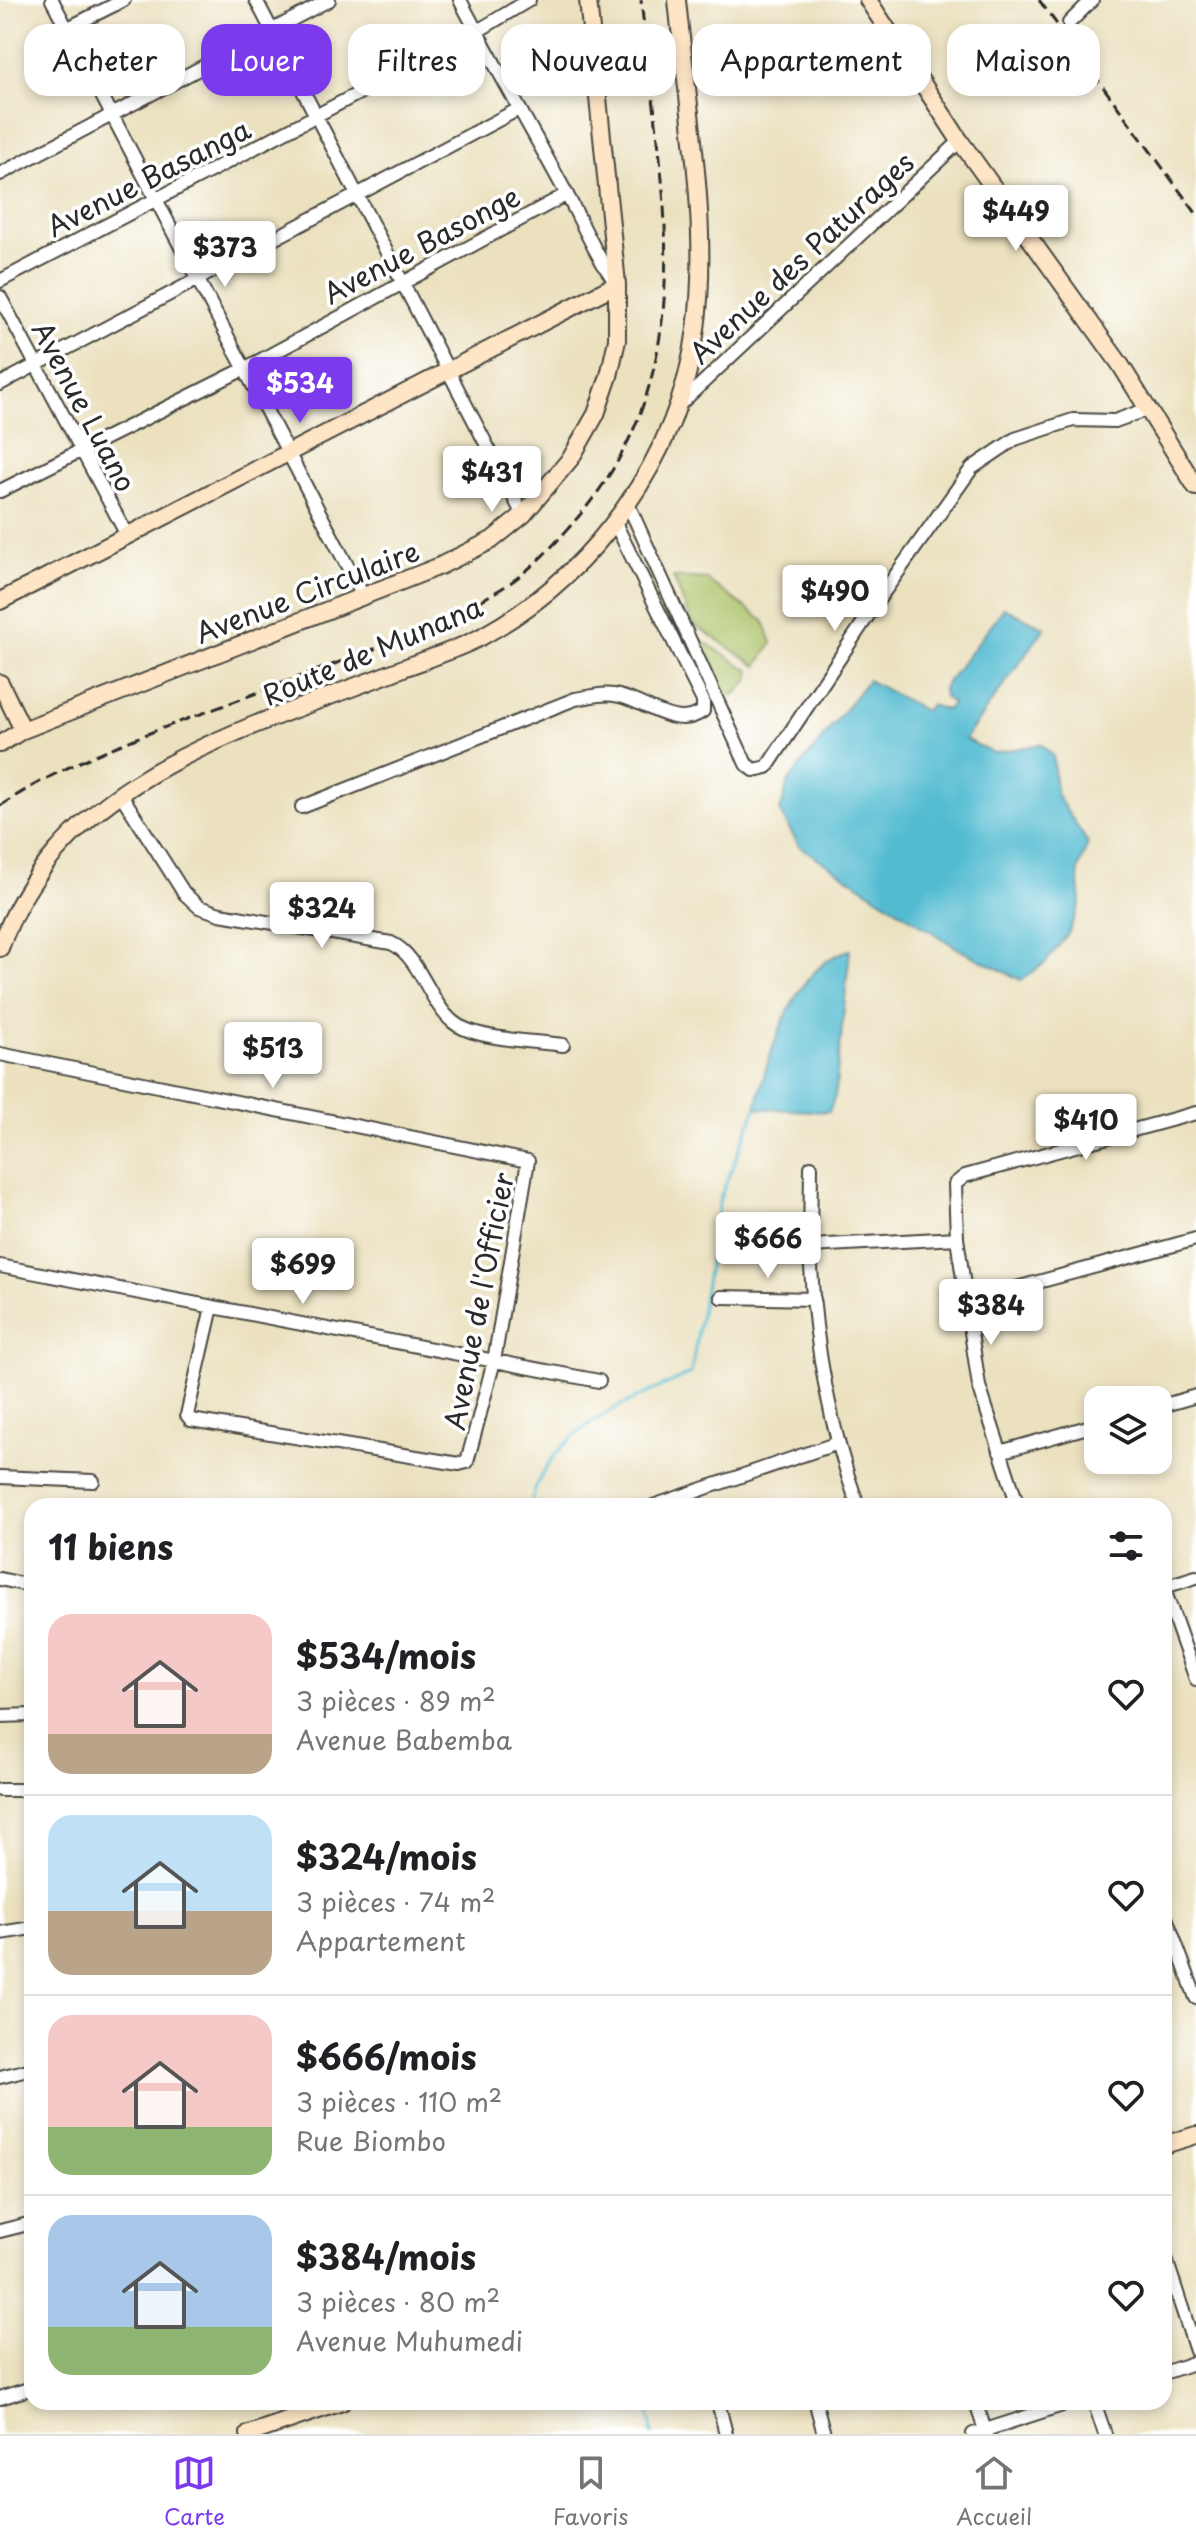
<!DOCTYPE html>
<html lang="fr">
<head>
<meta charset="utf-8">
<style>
  :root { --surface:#fff; --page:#f6f6f6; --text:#202124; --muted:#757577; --line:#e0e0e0; --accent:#7c3aed }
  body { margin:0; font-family:"Playpen Sans",sans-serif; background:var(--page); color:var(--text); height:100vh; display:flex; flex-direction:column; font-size:30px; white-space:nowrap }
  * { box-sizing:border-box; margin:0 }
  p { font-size:26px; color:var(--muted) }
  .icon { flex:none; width:44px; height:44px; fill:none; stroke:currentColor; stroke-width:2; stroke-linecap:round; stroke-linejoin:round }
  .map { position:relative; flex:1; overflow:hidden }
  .details { position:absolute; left:24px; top:1498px; width:1148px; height:912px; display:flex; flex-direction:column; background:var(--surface); border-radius:24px; box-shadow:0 4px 12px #0003 }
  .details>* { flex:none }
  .top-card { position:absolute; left:24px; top:24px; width:1148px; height:72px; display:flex; gap:16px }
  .buttons { position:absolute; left:1084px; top:1386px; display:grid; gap:16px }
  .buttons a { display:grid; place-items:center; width:88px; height:88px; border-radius:16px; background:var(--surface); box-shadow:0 4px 12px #0003; font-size:40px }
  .price { position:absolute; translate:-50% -68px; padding:0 18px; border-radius:8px; background:#fff; color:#222; font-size:26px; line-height:52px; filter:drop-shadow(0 2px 4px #0008) }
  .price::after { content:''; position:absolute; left:50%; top:48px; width:24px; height:18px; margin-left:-12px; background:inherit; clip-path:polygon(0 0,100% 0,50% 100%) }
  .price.active { background:var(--accent); color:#fff }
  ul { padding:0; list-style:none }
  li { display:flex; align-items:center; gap:24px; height:200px; padding:0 24px }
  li+li { border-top:2px solid var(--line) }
  li span { display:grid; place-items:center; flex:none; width:224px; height:160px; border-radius:24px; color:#555 }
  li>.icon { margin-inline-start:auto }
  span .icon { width:96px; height:96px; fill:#fffc; stroke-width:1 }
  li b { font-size:34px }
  h2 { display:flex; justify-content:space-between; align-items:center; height:96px; padding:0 24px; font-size:34px }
  .tag { padding:0 28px; border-radius:24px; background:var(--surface); box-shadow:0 4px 12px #0003; font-size:28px; line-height:72px }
  .tag.active { background:var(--accent); color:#fff }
  .menu { display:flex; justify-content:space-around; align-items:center; height:112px; border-top:2px solid var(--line); background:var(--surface); font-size:22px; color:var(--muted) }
  .menu a { display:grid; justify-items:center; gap:4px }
  .menu .active { color:var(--accent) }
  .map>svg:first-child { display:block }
</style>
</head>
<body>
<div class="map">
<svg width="1196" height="2434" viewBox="0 0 1196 2434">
  <rect width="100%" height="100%" fill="#fff"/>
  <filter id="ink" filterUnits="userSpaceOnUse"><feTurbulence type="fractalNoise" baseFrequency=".0125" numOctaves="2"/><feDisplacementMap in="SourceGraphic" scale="16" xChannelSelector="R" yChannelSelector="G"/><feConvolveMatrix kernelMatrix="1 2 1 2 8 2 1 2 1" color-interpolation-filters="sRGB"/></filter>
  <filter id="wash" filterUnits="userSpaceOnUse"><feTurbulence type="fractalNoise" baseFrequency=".006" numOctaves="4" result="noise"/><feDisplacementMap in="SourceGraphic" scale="32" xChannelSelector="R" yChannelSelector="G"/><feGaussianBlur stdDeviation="1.8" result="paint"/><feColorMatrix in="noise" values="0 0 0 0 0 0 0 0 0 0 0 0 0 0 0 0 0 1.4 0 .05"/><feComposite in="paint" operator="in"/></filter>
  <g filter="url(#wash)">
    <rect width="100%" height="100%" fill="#ebe1bf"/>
    <path fill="#acc368" stroke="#6c774a" stroke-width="2" d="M673,577l33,2 58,42 8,22 -15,23 -65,-43z
      M698,638l52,33v8l-16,16 -12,-4z"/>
    <path fill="#53bbd1" stroke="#3f737e" stroke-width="2" d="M1004,608l41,20 -80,111 28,14 48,-9 12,12 3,38 32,49 -10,28 3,31 -13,32 -23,29 -24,17 -61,-30 -161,-104 -19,-34 8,-30 80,-102 57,31 5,-6 17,5 5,-7 -8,-6 -1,-9z
      M850,950l-15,146 -6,16 -73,-4c11,-51 38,-144 94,-158z"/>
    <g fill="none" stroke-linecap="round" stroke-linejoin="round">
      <path stroke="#53bbd1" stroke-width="3" d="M530,1506c17,-77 97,-103 161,-133l29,-175 36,-90
        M648,2402l4,32"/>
    </g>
  </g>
  <g filter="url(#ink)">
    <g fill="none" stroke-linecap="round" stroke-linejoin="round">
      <defs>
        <path id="street" d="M52,0l311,596
          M256,0l267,515
          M460,0c34,65 71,128 106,193 17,31 29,62 51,91
          M1069,23l23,-23
          M66,29l58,-29
          M0,174l329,-174
          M0,281l476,-249 53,-32
          M0,297l128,240
          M0,384l517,-274
          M678,406l282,-265
          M0,491l246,-123 321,-174
          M628,504l118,260 8,6 13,-3 116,-174 89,-125 43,-29 58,-19 42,1 33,-12
          M120,793l64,100 15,14 21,7 171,29c29,13 37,58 62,79 22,18 81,19 110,23
          M302,807l273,-108c14,-2 30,-7 44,-3 28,6 57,35 84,15v-10l-88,-178
          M0,1054l528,107 -34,200 -27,101 -8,2 -268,-44 -4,-5 25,-108
          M725,1242l85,4 1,-79
          M0,1266l599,115
          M721,1297l93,2
          M965,1302l231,-63
          M1158,1407l38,-11
          M1000,1452l98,-28
          M0,1477l93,4
          M653,1506l185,-63
          M858,1506c-30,-84 -45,-171 -48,-260l147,-8
          M1018,1506l-39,-120 -22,-148 -2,-54 10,-8 231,-63
          M0,1579l32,7
          M1164,1587l32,-10
          M1164,1589l32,90
          M0,1716l32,-1
          M0,1790h32
          M1164,1912l32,86
          M0,1933l32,-5
          M0,2077l32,-8
          M0,2231l32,-8
          M1164,2253l32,98
          M1164,2373l32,-11
          M0,2398l32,-10
          M718,2402l8,32
          M976,2402l10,32
          M1094,2402l11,32
          M816,2404l8,30
          M973,2434l99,-32"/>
        <path id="secondary" d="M868,0l92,141 160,223 76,123
          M0,601l617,-317
          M0,683l23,47
          M0,744l23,-14 417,-164 52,-26 31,-25 48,-57 25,-44 13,-38 8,-36v-56l-29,-284
          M0,948c63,-175 245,-217 401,-279 26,-10 55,-19 80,-32 113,-62 198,-179 215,-308 14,-102 -9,-226 -19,-329
          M1164,2145l32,-10
          M249,2434l93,-32"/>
      </defs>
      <use href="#street" stroke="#484641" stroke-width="16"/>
      <use href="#secondary" stroke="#484641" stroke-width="20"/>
      <use href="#street" stroke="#fff" stroke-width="12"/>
      <use href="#secondary" stroke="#fde5c5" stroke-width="16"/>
      <path stroke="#2b2b2b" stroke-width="3" stroke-dasharray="12 6" stroke-linecap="butt" d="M1039,0l157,213
        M0,806c76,-51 169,-79 254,-112 82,-32 169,-58 245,-104 30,-17 58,-48 80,-74 129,-151 81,-337 62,-516"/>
    </g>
  </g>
  <g text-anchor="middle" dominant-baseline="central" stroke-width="7" stroke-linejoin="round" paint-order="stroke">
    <g font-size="28" fill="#2b2b2b" stroke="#fff">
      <text transform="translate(148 177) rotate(-27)">Avenue Basanga</text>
      <text transform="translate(421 244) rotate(-28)">Avenue Basonge</text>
      <text transform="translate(801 257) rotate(-43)">Avenue des Paturages</text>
      <text transform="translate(85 406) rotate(62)">Avenue Luano</text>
      <text transform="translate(307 591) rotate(-21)">Avenue Circulaire</text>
      <text transform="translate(372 650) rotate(-23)">Route de Munana</text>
      <text transform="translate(478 1301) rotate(-79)">Avenue de l'Officier</text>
    </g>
  </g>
</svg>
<div class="buttons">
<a><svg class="icon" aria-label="layers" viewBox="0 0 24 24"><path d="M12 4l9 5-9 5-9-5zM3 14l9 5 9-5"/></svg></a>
</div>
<b class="price" style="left:1016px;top:253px">$449</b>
<b class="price" style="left:225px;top:289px">$373</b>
<b class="price active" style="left:300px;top:425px">$534</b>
<b class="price" style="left:492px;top:514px">$431</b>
<b class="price" style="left:835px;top:633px">$490</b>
<b class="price" style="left:322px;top:950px">$324</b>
<b class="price" style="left:273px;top:1090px">$513</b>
<b class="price" style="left:1086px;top:1162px">$410</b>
<b class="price" style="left:768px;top:1280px">$666</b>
<b class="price" style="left:303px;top:1306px">$699</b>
<b class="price" style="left:991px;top:1347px">$384</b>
<div class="top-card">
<a class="tag">Acheter</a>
<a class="tag active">Louer</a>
<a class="tag">Filtres</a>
<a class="tag">Nouveau</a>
<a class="tag">Appartement</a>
<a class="tag">Maison</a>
</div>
<section class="details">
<h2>11 biens<svg class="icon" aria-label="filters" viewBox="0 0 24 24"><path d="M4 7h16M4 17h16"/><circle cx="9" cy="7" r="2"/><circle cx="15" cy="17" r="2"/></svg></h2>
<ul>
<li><span style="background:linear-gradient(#f6c9c9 75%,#b9a48a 0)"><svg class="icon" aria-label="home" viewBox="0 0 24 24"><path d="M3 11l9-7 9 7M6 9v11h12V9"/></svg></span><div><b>$534/mois</b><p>3 pièces · 89 m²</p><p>Avenue Babemba</p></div><svg class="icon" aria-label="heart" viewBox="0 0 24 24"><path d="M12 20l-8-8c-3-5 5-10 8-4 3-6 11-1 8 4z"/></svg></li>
<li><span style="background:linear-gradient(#bfe0f5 60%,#b9a48a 0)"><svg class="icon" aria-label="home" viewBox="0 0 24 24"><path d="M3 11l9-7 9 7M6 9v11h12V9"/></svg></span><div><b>$324/mois</b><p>3 pièces · 74 m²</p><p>Appartement</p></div><svg class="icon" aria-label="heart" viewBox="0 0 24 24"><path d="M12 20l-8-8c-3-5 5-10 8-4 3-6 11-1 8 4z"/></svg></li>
<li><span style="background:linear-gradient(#f6c9c9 70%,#8fb573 0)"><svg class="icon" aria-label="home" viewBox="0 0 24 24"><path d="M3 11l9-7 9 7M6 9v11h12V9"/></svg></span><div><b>$666/mois</b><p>3 pièces · 110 m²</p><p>Rue Biombo</p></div><svg class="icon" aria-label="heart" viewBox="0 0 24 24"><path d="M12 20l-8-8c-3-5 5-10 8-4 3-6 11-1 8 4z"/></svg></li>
<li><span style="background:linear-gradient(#a9c7e8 70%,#8fb573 0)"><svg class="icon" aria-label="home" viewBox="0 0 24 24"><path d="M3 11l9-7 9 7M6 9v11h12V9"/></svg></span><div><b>$384/mois</b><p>3 pièces · 80 m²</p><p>Avenue Muhumedi</p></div><svg class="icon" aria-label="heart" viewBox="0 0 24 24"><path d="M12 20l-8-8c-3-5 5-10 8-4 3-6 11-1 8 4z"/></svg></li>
</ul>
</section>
</div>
<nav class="menu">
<a class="active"><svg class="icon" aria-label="map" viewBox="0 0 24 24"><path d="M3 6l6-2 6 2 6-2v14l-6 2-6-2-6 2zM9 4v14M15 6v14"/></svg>Carte</a>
<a><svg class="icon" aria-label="saved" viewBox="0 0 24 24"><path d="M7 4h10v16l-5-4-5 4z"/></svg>Favoris</a>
<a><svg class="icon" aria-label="home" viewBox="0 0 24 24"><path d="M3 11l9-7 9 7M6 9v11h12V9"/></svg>Accueil</a>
</nav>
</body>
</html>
